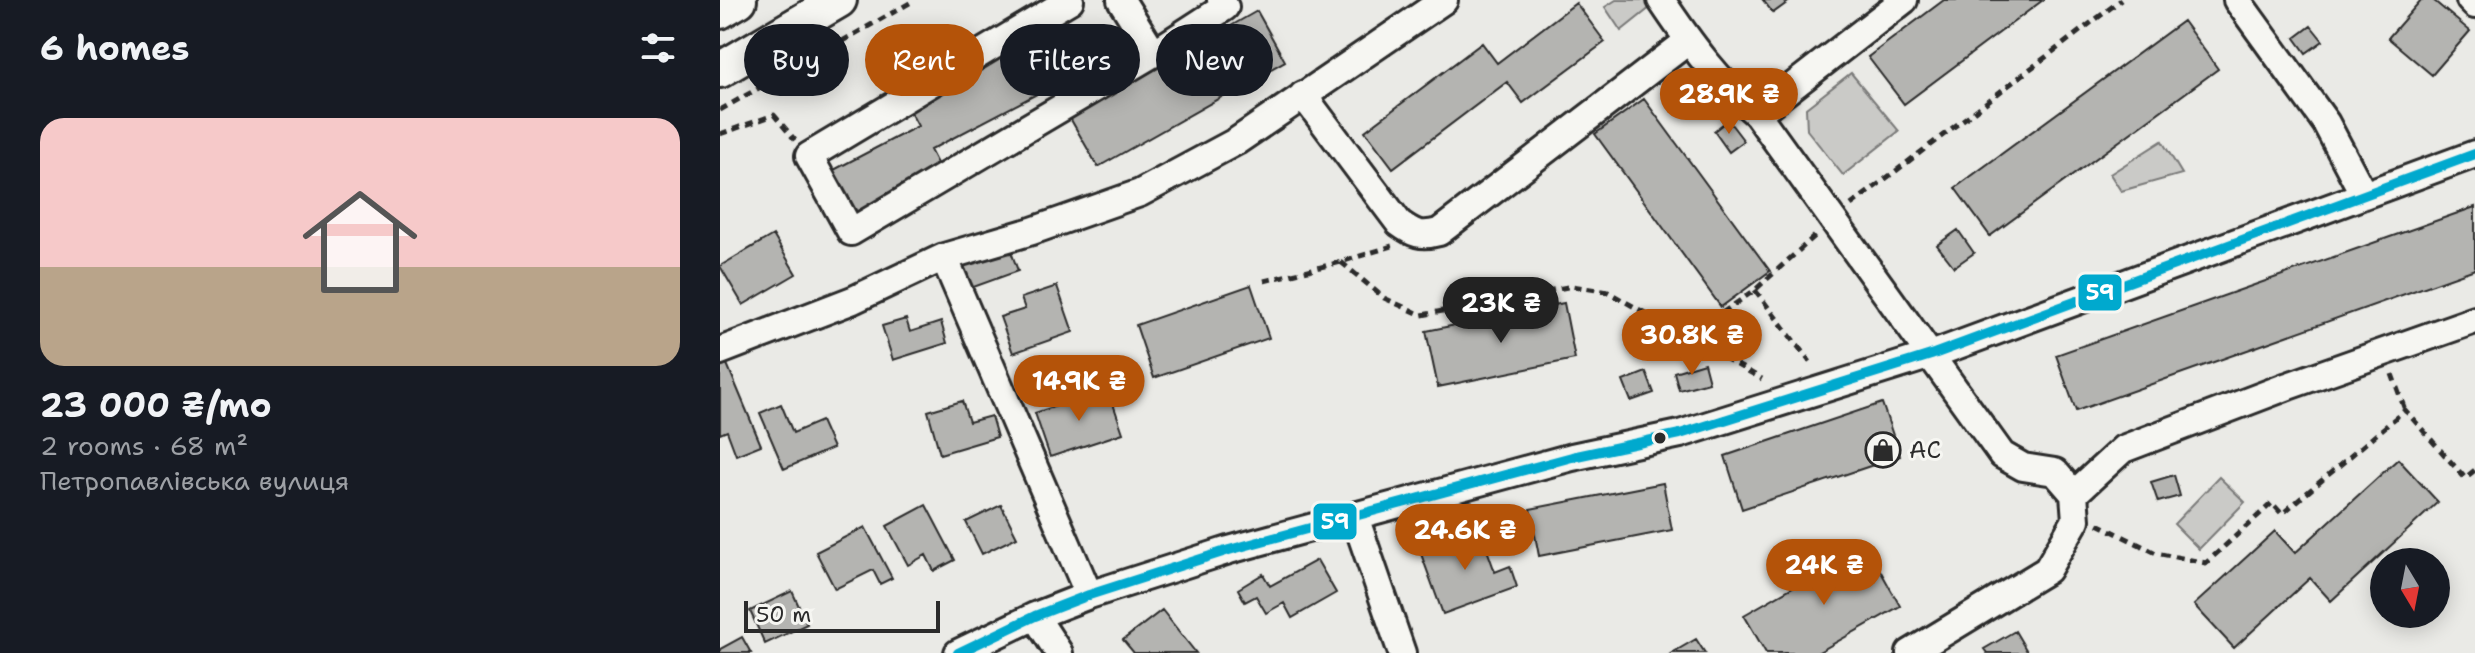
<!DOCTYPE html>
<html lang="en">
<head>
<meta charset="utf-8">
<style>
  :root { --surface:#171b24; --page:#242831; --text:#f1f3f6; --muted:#9ea1a6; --line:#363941; --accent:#b45309 }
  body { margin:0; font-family:"Shantell Sans",sans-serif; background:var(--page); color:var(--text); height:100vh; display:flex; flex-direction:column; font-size:30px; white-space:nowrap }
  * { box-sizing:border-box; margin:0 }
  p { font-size:26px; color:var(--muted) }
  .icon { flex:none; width:44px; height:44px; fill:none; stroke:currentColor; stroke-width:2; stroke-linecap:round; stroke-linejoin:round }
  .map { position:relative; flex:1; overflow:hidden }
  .details { display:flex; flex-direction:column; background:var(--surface); width:720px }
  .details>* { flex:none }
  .banner { position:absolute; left:24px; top:24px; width:760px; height:72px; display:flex; gap:16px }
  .needle { width:52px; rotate:170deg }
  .controls { position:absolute; left:1650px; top:548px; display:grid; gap:16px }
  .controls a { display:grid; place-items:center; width:80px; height:80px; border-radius:50%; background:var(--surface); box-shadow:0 4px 20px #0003; font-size:40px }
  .scale { position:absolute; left:24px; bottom:20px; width:196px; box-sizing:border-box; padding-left:8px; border:4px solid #2b2b2b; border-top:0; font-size:22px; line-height:28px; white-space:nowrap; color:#2b2b2b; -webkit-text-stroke:6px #f6f6f2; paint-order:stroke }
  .price { position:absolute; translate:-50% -68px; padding:0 18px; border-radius:28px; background:var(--accent); color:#fff; font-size:26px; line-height:52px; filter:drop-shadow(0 2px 4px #0008) }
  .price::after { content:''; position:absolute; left:50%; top:48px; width:24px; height:18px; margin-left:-12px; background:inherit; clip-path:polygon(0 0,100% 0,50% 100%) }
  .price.active { background:#222; color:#fff }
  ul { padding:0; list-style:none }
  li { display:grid; align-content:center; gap:16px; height:424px; padding:0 40px }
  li+li { border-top:2px solid var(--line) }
  li span { display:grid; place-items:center; height:248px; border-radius:24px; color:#555 }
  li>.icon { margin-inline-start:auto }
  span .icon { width:144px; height:144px; fill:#fffc; stroke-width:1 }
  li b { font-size:34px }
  h2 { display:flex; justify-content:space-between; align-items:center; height:96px; padding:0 40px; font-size:34px }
  .tag { padding:0 28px; border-radius:36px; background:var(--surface); box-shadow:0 4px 20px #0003; font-size:28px; line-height:72px }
  .tag.active { background:var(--accent); color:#fff }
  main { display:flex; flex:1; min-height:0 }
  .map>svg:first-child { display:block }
</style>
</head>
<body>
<main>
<section class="details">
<h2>6 homes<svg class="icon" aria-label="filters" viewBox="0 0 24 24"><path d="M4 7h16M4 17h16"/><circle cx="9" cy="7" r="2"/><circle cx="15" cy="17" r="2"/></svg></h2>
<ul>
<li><span style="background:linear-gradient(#f6c9c9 60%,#b9a48a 0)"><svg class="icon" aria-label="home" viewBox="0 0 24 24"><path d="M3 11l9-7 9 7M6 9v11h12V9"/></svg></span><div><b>23 000 ₴/mo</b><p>2 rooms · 68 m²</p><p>Петропавлівська вулиця</p></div></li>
</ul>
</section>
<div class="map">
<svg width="1755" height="653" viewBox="0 0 1755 653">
  <rect width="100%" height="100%" fill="#eaeae6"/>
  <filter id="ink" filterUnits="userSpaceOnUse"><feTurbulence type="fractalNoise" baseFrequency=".0125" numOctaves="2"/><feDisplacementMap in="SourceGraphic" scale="16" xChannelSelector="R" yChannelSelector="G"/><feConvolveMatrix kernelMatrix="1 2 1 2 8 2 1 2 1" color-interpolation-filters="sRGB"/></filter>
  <g filter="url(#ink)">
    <path fill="#cacac7" stroke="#7a7a79" stroke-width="2" d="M896,0h30l5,7 -30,24 -16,-24z
      M1131,73l48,58 -56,44 -36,-45 -1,-22z
      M1442,141l20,33 -61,17 -11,-17z
      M1499,477l26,25 -46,47 -25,-25z"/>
    <path fill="#b4b4b1" stroke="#2b2b2b" stroke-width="2" d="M1043,0h28l-18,13z
      M1224,0h99l-139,104 -36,-47z
      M1701,0h12l37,31 -38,44 -44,-37z
      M856,3l29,39 -82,61 -16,-21 -114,86 -28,-37 117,-88 15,20z
      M537,11l28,50 -187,106 -28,-49z
      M1463,21l35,48 -228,167 -35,-48z
      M1591,26l12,15 -17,12 -11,-15z
      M311,36l25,48 -126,66 12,23 -89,47 -25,-47 90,-47 -13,-24z
      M924,99l126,172 -49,36 -126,-173z
      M1008,120l16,21 -15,11 -15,-21z
      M1755,207v62l-399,142 -20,-56z
      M1238,230l16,23 -20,14 -17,-22z
      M53,235l23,39 -53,31 -23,-39z
      M288,243l10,28 -50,18 -10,-27z
      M531,285l18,53 -115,40 -18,-53z
      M337,286l16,46 -60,21 -13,-36 25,-8 -4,-11z
      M844,303l11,56 -137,28 -12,-56z
      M186,319l4,13 31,-10 6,21 -54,17 -11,-34z
      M984,363l5,19 -30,8 -5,-18z
      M7,364l34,81 -25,10 -9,-24 -7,3v-67z
      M926,372l8,21 -23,8 -8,-20z
      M388,389l15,44 -73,24 -15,-44z
      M242,401l7,21 22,-6 6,21 -57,17 -12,-43z
      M1162,403l18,53 -158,53 -17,-53z
      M61,404l12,29 28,-12 12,27 -49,21 -24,-56z
      M1678,459l40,43 -107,99 -21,-23 -76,70 -40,-43 81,-74 20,22z
      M1454,475l6,21 -22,6 -7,-20z
      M943,483l9,47 -133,26 -9,-47z
      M206,505l29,55 -21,11 -8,-16 -18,10 -21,-39z
      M281,505l16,32 -35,17 -16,-32z
      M145,527l27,51 -12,6 -7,-14 -38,19 -19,-37z
      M760,530l15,42 15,-6 7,21 -74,27 -23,-63z
      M1146,545l34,61 -83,47h-51l-22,-38z
      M597,560l19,33 -44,25 -8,-15 -18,10 -10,-17 -11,6 -7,-13 25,-15 7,12z
      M72,591l15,33 -42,20 -15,-33z
      M442,610l34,43h-62l-11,-13z
      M1295,631l13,22h-41l-3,-4z
      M22,637l9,16h-31v-4z
      M976,639l9,14h-33z"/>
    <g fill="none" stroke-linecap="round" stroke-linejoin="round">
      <defs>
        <path id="minor" d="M350,0l-261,156 42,76 303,-179 -33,-53
          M941,0c28,42 57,82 96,114l245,341 21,12 32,5 19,22 2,26 -29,50 -137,83
          M1517,0l89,123 38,72
          M1750,0l5,5
          M434,53l71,-46 -4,-7
          M583,95l96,128c15,11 22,14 40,9l249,-191
          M1037,114l147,-114
          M224,257l88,-26 108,-38 97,-52 207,-141
          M0,351l133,-51 91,-43 145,338
          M1354,494l49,-45 165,-63 187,-66
          M635,517l47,136
          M315,616l24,37
          M238,653l77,-37 54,-21 140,-45 343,-93 108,-23 251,-79 544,-201"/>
        <path id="major" d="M0,11l19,-11
          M0,70l119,-70"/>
      </defs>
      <use href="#minor" stroke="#2b2b2b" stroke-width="32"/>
      <use href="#major" stroke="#2b2b2b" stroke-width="40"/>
      <path stroke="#2b2b2b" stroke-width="5" stroke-dasharray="8 6" stroke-linecap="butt" d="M0,110l195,-110
        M0,134l54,-19 21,25
        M1131,205l270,-205
        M621,262l43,36 38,17 151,-29 35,6 154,87
        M544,281l77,-19 51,-16
        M1035,290l55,72
        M968,337l67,-47 61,-55
        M1672,374l13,36
        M1378,524l58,29 50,10 66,-60 10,11 123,-104 60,68 10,-8"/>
      <use href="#minor" stroke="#f6f6f2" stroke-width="26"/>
      <use href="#major" stroke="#f6f6f2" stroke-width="34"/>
      <defs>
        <path id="bus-1" d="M238,653l77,-37 54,-21 140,-45 343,-93 108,-23 251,-79 544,-201"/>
      </defs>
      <use href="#bus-1" stroke="#f6f6f2" stroke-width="16"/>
      <use href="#bus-1" stroke="#00a9ce" stroke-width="10"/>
    </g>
  </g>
  <defs>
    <symbol id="shop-ring" viewBox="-11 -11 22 22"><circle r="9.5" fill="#f6f6f2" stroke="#2b2b2b" stroke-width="1.5"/><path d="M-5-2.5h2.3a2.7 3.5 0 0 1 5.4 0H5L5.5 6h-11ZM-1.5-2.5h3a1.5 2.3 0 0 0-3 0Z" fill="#2b2b2b"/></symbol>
  </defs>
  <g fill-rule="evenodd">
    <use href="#shop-ring" x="1143" y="430" width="40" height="40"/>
  </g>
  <circle fill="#2b2b2b" stroke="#f6f6f2" stroke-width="3" cx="940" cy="438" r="7"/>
  <g text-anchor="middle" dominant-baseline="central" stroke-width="6" stroke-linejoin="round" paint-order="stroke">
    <g font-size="24" fill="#2b2b2b" stroke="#f6f6f2" text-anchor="start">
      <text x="1189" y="450">АС</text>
    </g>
  </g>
  <g stroke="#f6f6f2" stroke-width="3">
    <rect x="1357" y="273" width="46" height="39" rx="8" fill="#00a9ce"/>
    <rect x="592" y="502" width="46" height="39" rx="8" fill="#00a9ce"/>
  </g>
  <g font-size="22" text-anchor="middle" font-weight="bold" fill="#fff">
    <text x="1380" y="300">59</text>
    <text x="615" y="529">59</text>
  </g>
</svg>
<div class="controls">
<a><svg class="needle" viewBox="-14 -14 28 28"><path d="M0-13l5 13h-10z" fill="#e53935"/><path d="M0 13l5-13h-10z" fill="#9ea1a6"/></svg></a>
</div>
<div class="scale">50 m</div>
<b class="price" style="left:1009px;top:136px">28.9K ₴</b>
<b class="price active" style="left:781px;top:345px">23K ₴</b>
<b class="price" style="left:972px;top:377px">30.8K ₴</b>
<b class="price" style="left:359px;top:423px">14.9K ₴</b>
<b class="price" style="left:745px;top:572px">24.6K ₴</b>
<b class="price" style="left:1104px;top:607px">24K ₴</b>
<div class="banner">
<a class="tag">Buy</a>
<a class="tag active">Rent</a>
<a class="tag">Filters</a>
<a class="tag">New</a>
</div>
</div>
</main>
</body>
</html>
